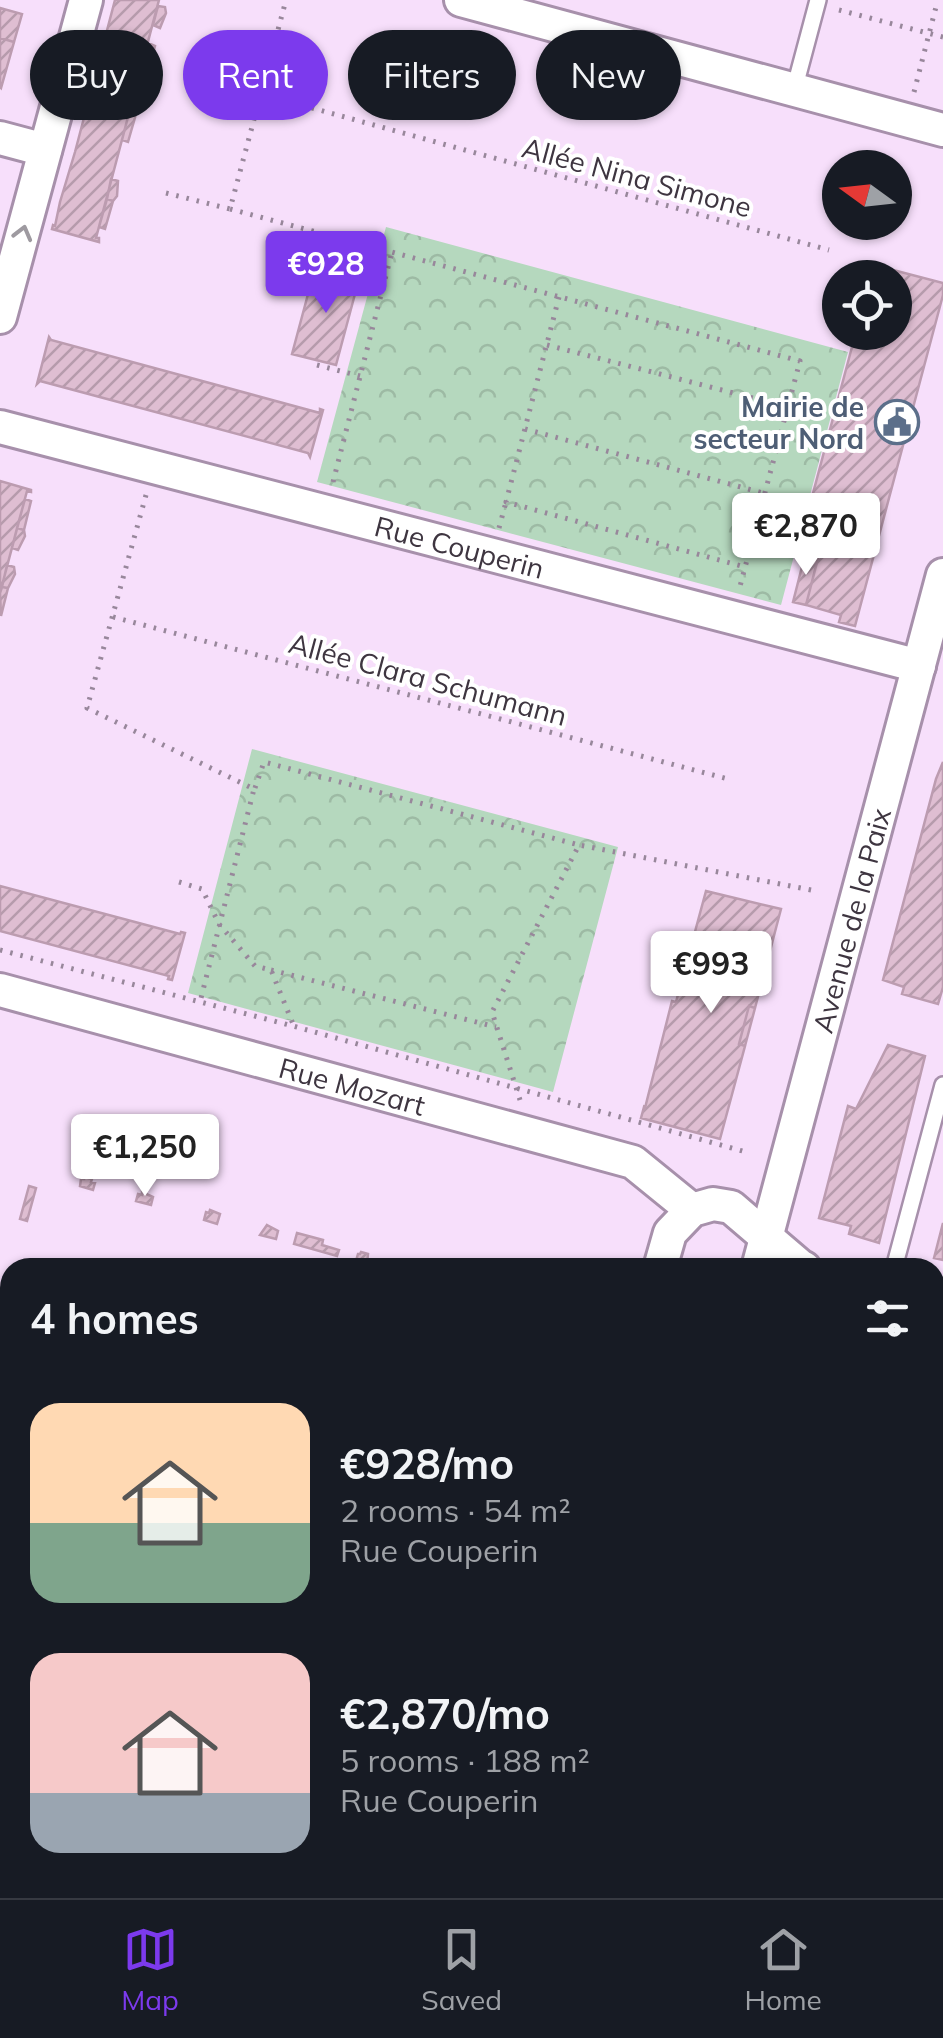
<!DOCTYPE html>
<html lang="en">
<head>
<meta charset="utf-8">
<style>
  :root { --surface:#171b24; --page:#242831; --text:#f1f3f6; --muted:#9ea1a6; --line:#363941; --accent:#7c3aed }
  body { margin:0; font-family:Mulish,sans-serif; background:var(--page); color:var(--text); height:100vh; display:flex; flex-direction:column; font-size:38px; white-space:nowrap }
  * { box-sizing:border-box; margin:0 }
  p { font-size:32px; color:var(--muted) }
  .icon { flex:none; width:55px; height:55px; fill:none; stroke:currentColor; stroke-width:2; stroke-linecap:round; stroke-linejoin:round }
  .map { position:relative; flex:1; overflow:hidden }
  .details { position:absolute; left:0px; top:1258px; width:945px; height:642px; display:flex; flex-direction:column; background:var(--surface); border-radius:30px 30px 0 0; box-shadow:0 2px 8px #0004 }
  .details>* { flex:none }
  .top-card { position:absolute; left:30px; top:30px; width:885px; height:90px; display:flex; gap:20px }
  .needle { width:65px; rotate:285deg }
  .fabs { position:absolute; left:822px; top:150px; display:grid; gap:20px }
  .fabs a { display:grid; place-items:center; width:90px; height:90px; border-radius:50%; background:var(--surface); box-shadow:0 2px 8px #0004; font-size:50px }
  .price { position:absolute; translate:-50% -85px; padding:0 22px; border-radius:10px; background:#fff; color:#222; font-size:32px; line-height:65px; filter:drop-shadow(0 2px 5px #0008) }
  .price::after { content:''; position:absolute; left:50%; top:60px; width:30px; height:22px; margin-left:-15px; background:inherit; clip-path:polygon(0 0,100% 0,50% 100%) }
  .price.current { background:var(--accent); color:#fff }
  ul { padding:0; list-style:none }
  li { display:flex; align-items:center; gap:30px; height:250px; padding:0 30px }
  li span { display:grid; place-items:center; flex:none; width:280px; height:200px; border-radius:30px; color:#555 }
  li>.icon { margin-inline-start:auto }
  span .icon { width:120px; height:120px; fill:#fffc; stroke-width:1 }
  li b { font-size:42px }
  h2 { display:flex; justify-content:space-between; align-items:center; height:120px; padding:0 30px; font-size:42px }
  .tag { padding:0 35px; border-radius:45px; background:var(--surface); box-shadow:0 2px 8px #0004; font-size:35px; line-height:90px }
  .tag.current { background:var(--accent); color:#fff }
  .tabs { display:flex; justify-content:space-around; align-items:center; height:140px; border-top:2px solid var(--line); background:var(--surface); font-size:28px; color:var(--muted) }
  .tabs a { display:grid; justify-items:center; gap:5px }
  .tabs .current { color:var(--accent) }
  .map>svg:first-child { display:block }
</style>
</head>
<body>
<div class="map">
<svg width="943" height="1898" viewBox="0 0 943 1898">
  <defs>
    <pattern id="park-crowns" width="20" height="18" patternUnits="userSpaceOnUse" patternTransform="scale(2.5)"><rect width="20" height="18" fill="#b5d8be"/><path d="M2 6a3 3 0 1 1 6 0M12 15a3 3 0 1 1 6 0" fill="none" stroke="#9dbaa4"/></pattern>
    <pattern id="building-hatch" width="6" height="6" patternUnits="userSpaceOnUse" patternTransform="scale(2.5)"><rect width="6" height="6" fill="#dfbed2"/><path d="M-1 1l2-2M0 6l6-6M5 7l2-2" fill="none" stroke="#b69bac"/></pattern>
  </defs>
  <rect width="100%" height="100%" fill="#f7dffb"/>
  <path fill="#ecd7e6" d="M10,1645v245h524l-3,8h-531v-218z"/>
  <path fill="url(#park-crowns)" d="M386,227l462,125 -67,253 -464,-123z
    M252,749l366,98 -65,245 -365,-99z
    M935,1402l8,2v208l-8,-3z"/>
  <path fill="url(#building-hatch)" stroke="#bc9cb0" stroke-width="2.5" d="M115,0h44l-63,238h3v4l-47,-13 1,-4 2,1 5,-24 15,-50z
    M158,6l7,1 1,6 -6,15 -7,-3z
    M0,8l22,6 -8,28 -14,-4z
    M0,38l14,4 -13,46 -1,-1z
    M148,43l7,3 -1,4 3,7 -8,9 -7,-1z
    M142,65l7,1 -7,27 -7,-2z
    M129,113l7,1 -8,28 -6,-2z
    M111,179l7,2 -1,15 -4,5 -6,-2z
    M107,199l6,2 -8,28 -6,-2z
    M874,265l69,18v12l-88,331 -16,-4 2,-7 -35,-10 15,-58 -21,-5 56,-210h39v-54h-23z
    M315,268l44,11 -23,86 -44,-11z
    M49,337l2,3 269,73v-4l3,1 -13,47 -2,-4 -268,-72 -3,3z
    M0,481l31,9v2l-4,-1 -27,102z
    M25,499l6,2 -7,29 -7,-2z
    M17,528l7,2 1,6 -7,14 -6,-2z
    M806,551l13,3 -13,51 -13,-3z
    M7,565l7,2 1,7 -7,14 -6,-1z
    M2,587l6,1 -7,28 -1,-23z
    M943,762v225l-5,17 -36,-10 2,-7 -21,-7 53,-201z
    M0,886l180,48 1,-2 4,1 -13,47 -4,-1 1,-3 -169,-45z
    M706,891l75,18 -26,99 -6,-2 -10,38 6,2 -25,93 -79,-21 3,-11 1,1 27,-107 4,1z
    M749,1006l6,2 -10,38 -6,-2z
    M888,1045l37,11 -46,187 -30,-9 2,-8 -32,-8 29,-112 8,3z
    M84,1177l8,2 -1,3 4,1 -2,7 -13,-4 1,-7h3z
    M29,1186l7,2 -9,33 -7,-2z
    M142,1192l11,5 -2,8 -15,-4 2,-7 4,1z
    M210,1210l10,4 -3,10 -13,-4 2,-8 3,1z
    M943,1223v37l-9,-2z
    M267,1225l11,6 -2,8 -16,-4z
    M297,1233l26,7 -1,5 17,5 -2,6 -43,-12z
    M361,1252l7,2 -1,10 -11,-3 2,-7h2z
    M0,1445l10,3v44l-10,-3z
    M935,1616l8,2v58l-8,-2z
    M5,1717l5,1v46l-10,-2v-24z
    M0,1840l9,1 -2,5 3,1v38l-10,-2z
    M35,1890h84l-2,8h-59l-23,-6z
    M190,1890h120l-2,8h-121z"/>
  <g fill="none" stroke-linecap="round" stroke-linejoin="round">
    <defs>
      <path id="service" d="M794,90l24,-90
        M894,1268l49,-183
        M0,1407l10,3
        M138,1898l2,-8
        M344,1898l2,-8"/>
      <g id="minor">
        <path d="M461,0l482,130"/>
        <path d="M0,138l45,12"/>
        <path d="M0,317l86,-317"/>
        <path id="s1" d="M0,427l919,239"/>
        <path id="s2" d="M0,990l633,172 59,48"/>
        <path d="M660,1268l10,-35 22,-23 21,-6 18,3 69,59 4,2"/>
        <path id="s3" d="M758,1268l185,-693"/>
        <path d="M935,1303l8,3"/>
        <path d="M0,1540l10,6"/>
        <path d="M590,1898l3,-8"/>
      </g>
      <path id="primary" d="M0,1603l10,3
        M0,1654l10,3
        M935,1856l8,2
        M882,1890l30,8"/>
    </defs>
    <use href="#service" stroke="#a790ab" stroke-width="20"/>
    <use href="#minor" stroke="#a790ab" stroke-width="38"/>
    <use href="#primary" stroke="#a790ab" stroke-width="55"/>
    <path stroke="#98879b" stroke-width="5" stroke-dasharray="2.5 8" stroke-linecap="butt" d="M839,10l104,27
      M914,92l23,-89
      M261,94l568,156
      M166,193l64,16 56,-209
      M230,209l570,152 -61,229
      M559,297l-53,205 239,65
      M547,345l241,62
      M317,365l43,11
      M525,429l238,64
      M333,482l59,-230
      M146,495l-59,213 167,81 -54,213
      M499,528l7,-26
      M113,617l619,163
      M255,788l9,-26 315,83
      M179,882l23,7 17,35 36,42 16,4 22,54
      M0,950l293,76 453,126
      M271,970l225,57
      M520,1100l-28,-88 87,-167 237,46
      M943,1469l-2,8 2,6"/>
    <use href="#service" stroke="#fff" stroke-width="15"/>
    <use href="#minor" stroke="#fff" stroke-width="32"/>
    <use href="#primary" stroke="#fff" stroke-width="50"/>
  </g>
  <defs><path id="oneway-chevron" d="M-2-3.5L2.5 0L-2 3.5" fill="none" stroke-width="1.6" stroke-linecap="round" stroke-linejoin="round" transform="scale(2.5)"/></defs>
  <use stroke="#9e9aa0" href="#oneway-chevron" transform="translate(23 233) rotate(-75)"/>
  <defs>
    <symbol id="civic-ring" viewBox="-11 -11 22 22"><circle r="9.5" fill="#fff" stroke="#5c6f8a" stroke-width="1.5"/><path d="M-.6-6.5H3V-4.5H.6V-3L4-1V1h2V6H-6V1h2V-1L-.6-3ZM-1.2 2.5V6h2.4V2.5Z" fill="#5c6f8a"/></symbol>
  </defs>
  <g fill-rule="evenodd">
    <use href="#civic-ring" x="872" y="397" width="50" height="50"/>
  </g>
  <g text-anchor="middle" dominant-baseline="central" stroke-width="8" stroke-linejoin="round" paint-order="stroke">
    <g font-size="28" fill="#3e3540" stroke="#fff">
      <text transform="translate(637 177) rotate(15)">Allée Nina Simone</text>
      <text stroke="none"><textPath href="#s1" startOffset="475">Rue Couperin</textPath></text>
      <text transform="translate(428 679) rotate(15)">Allée Clara Schumann</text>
      <text stroke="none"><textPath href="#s3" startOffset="360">Avenue de la Paix</textPath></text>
      <text stroke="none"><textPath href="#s2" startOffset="365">Rue Mozart</textPath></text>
    </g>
    <g font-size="28" font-weight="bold" fill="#4e5e75" stroke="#fff" text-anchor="end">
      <text x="864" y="406">Mairie de<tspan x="864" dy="32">secteur Nord</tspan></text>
    </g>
  </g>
</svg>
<div class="fabs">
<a><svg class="needle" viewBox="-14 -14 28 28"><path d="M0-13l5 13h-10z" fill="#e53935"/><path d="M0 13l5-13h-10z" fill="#9ea1a6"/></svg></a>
<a><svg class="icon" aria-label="locate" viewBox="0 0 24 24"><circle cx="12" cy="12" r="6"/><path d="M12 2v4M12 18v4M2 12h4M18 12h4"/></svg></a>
</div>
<b class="price current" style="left:326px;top:316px">€928</b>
<b class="price" style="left:806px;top:578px">€2,870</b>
<b class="price" style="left:711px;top:1016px">€993</b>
<b class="price" style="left:145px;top:1199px">€1,250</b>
<div class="top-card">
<a class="tag">Buy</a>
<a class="tag current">Rent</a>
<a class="tag">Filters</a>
<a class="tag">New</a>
</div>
<section class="details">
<h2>4 homes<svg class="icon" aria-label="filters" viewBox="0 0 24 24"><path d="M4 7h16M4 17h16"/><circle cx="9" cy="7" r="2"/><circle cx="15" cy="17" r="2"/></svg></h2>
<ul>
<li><span style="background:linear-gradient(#ffd9b3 60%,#7fa58c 0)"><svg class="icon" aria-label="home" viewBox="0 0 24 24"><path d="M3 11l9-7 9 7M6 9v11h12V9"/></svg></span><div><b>€928/mo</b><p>2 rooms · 54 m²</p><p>Rue Couperin</p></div></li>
<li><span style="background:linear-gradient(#f6c9c9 70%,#9aa5b1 0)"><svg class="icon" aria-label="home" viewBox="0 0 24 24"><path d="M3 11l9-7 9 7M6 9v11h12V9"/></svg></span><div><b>€2,870/mo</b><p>5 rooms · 188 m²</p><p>Rue Couperin</p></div></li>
</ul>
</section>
</div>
<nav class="tabs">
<a class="current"><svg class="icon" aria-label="map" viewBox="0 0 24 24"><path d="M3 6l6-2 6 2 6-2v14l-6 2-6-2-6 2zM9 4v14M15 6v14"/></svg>Map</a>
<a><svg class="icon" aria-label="saved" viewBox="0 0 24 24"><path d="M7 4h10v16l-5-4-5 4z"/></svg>Saved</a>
<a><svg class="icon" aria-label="home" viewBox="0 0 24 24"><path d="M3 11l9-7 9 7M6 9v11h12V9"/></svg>Home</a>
</nav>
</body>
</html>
